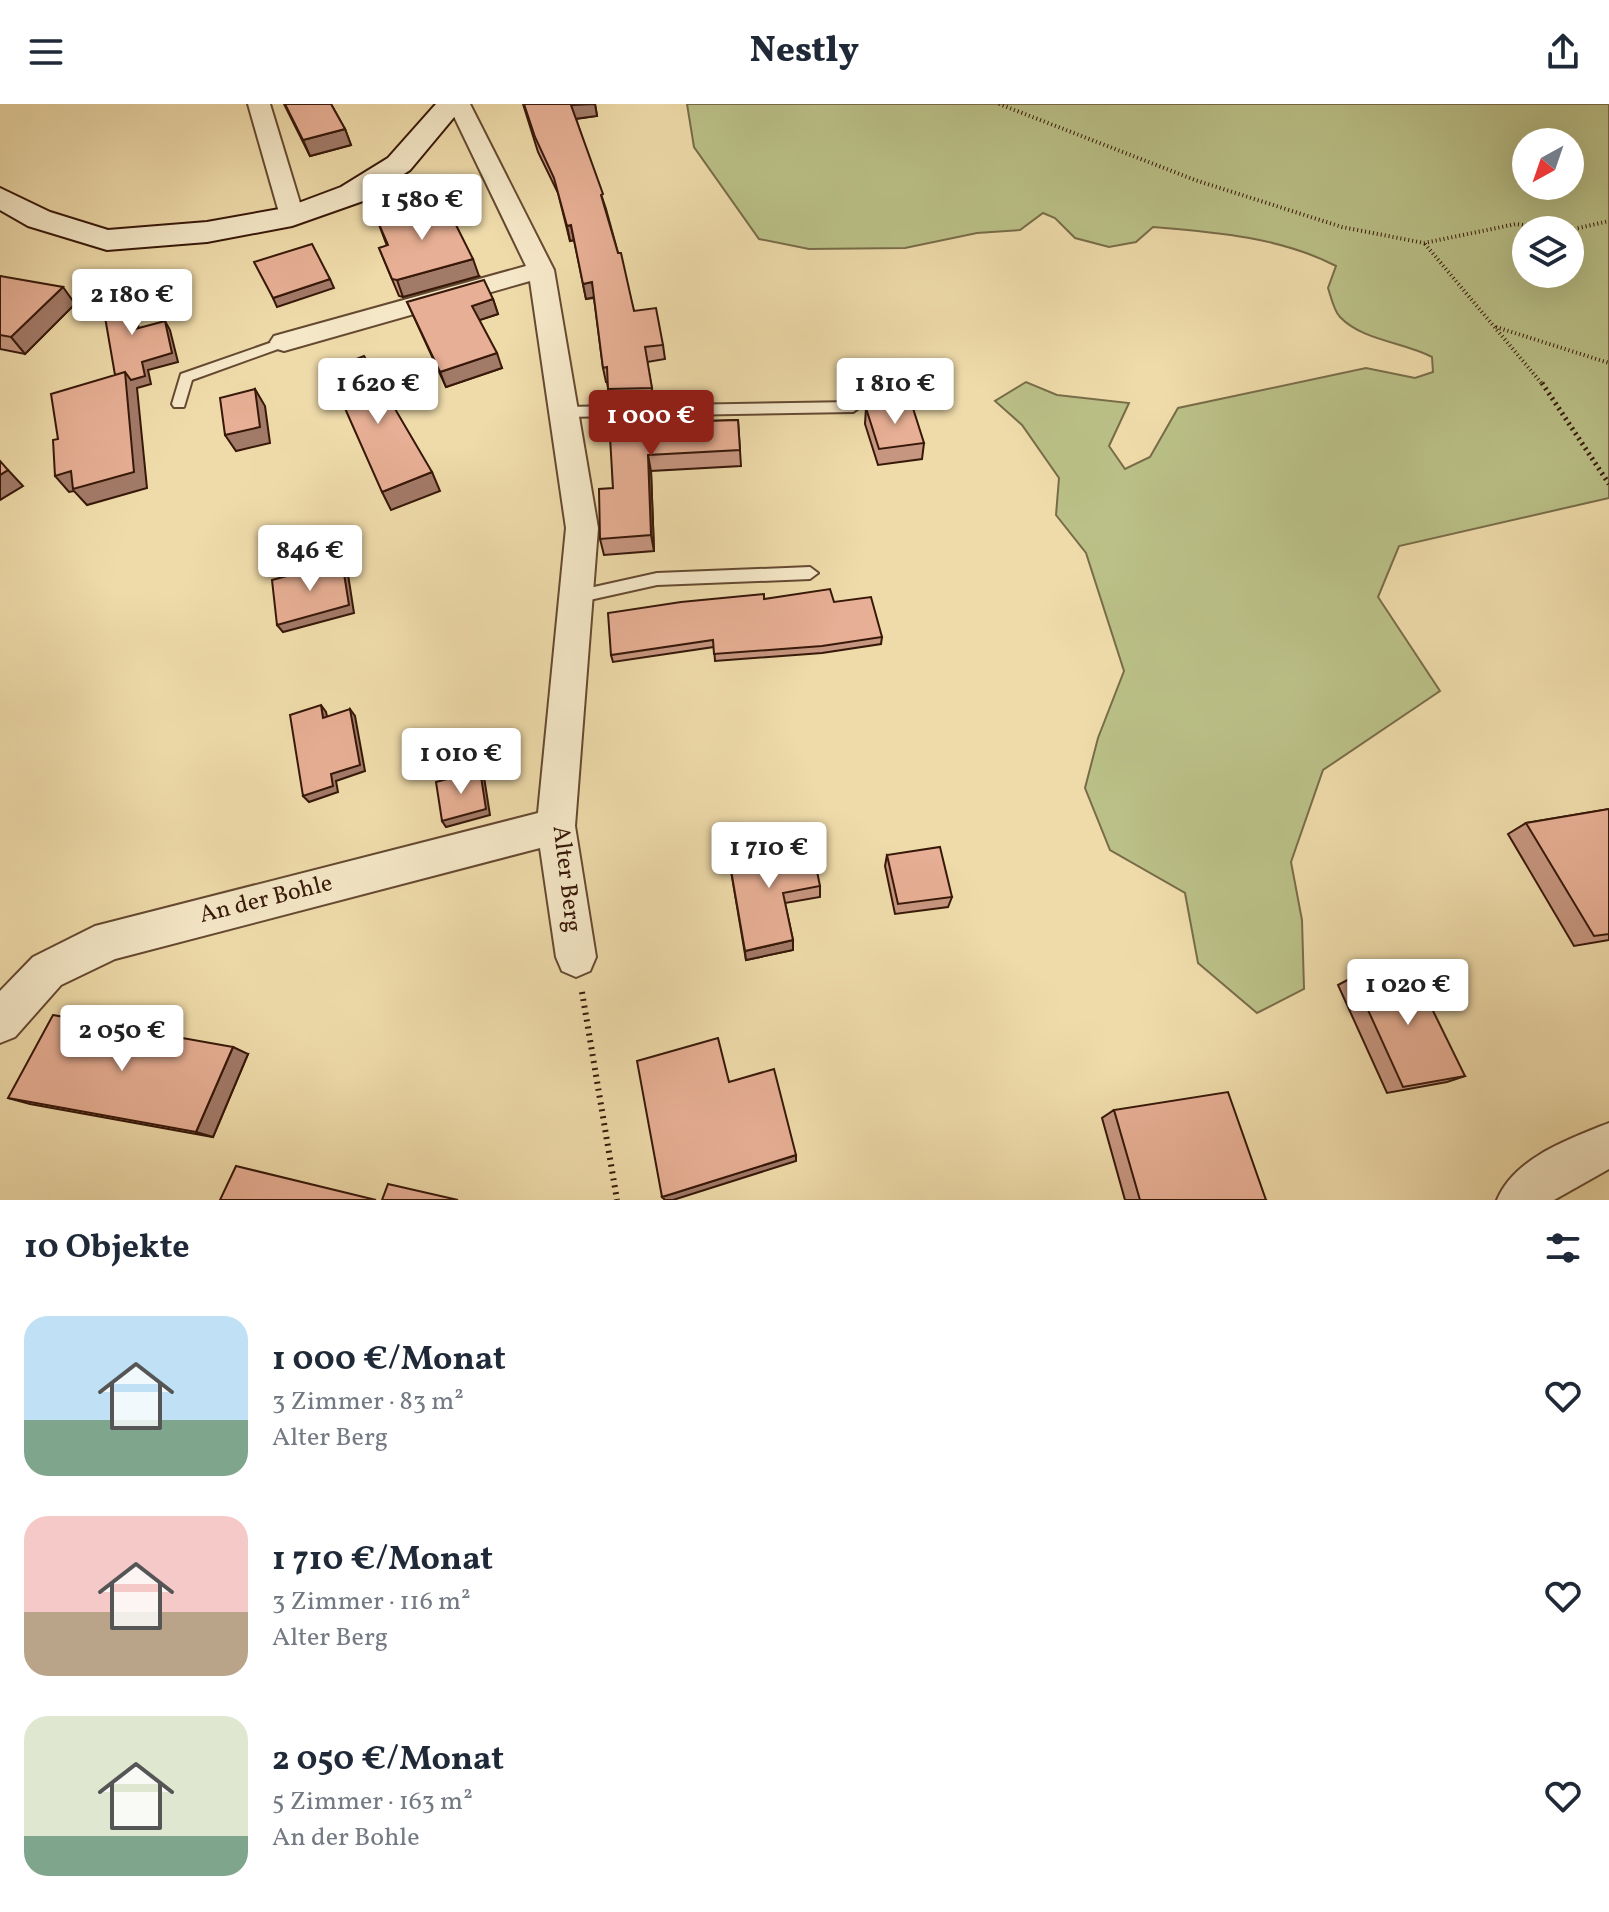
<!DOCTYPE html>
<html lang="de">
<head>
<meta charset="utf-8">
<style>
  :root { --surface:#fff; --page:#f6f6f7; --text:#1f2937; --muted:#747a83; --accent:#8f2418 }
  body { margin:0; font-family:Vollkorn,serif; background:var(--page); color:var(--text); height:100vh; display:flex; flex-direction:column; font-size:30px; white-space:nowrap }
  * { box-sizing:border-box; margin:0 }
  p { font-size:26px; color:var(--muted) }
  .icon { flex:none; width:44px; height:44px; fill:none; stroke:currentColor; stroke-width:2; stroke-linecap:round; stroke-linejoin:round }
  .map { position:relative; height:1096px; overflow:hidden }
  .panel { display:flex; flex-direction:column; background:var(--surface); flex:1 }
  .panel>* { flex:none }
  .needle { width:52px; rotate:220deg }
  .fabs { position:absolute; left:1512px; top:24px; display:grid; gap:16px }
  .fabs a { display:grid; place-items:center; width:72px; height:72px; border-radius:50%; background:var(--surface); box-shadow:0 8px 32px #0002; font-size:40px }
  .price { position:absolute; translate:-50% -68px; padding:0 18px; border-radius:8px; background:#fff; color:#222; font-size:26px; line-height:52px; filter:drop-shadow(0 2px 4px #0008) }
  .price::after { content:''; position:absolute; left:50%; top:48px; width:24px; height:18px; margin-left:-12px; background:inherit; clip-path:polygon(0 0,100% 0,50% 100%) }
  .price.on { background:var(--accent); color:#fff }
  ul { padding:0; list-style:none }
  li { display:flex; align-items:center; gap:24px; height:200px; padding:0 24px }
  li span { display:grid; place-items:center; flex:none; width:224px; height:160px; border-radius:24px; color:#555 }
  li>.icon { margin-inline-start:auto }
  span .icon { width:96px; height:96px; fill:#fffc; stroke-width:1 }
  li b { font-size:34px }
  h2 { display:flex; justify-content:space-between; align-items:center; height:96px; padding:0 24px; font-size:34px }
  header { display:flex; justify-content:space-between; align-items:center; height:104px; padding:0 24px; background:var(--surface); font-size:36px; font-weight:800 }
  .map>svg:first-child { display:block }
</style>
</head>
<body>
<header><svg class="icon" aria-label="menu" viewBox="0 0 24 24"><path d="M4 6h16M4 12h16M4 18h16"/></svg>Nestly<svg class="icon" aria-label="share" viewBox="0 0 24 24"><path d="M12 15V3M7 8l5-5 5 5M5 13v7h14v-7"/></svg></header>
<div class="map">
<svg width="1609" height="1096" viewBox="0 0 1609 1096">
  <rect width="100%" height="100%" fill="#efdbaa"/>
  <filter id="stains"><feTurbulence type="fractalNoise" baseFrequency=".0025" numOctaves="4"/><feColorMatrix values="0 0 0 0 .2 0 0 0 0 .09 0 0 0 0 .02 0 0 0 .5 -.17"/></filter>
  <radialGradient id="worn" r=".72"><stop offset=".6" stop-color="#630" stop-opacity="0"/><stop offset="1" stop-color="#630" stop-opacity=".3"/></radialGradient>
  <path fill="#bac087" stroke="#786c48" stroke-width="2" fill-rule="evenodd" d="M687,0h922v394l-210,48 -21,51 62,94 -117,79 -32,92 11,58 2,69 -47,24 -59,-50 -13,-70 -75,-43 -25,-62 13,-50 26,-67 -38,-118 -30,-38 3,-37 -37,-53 -27,-24 31,-19 31,13 72,8 -20,43 16,23 25,-12 28,-49 188,-40 49,10 18,-6 -1,-15c-28,-15 -69,-16 -92,-40 -6,-6 -9,-20 -12,-29l8,-22c-56,-29 -122,-34 -183,-39l-17,15 -27,5 -34,-9 -20,-20 -12,-5 -23,17 -43,3 -72,15 -96,1 -50,-10 -65,-92zM1526,38h44v44h-44zM1526,126h44v44h-44z"/>
  <g fill="none" stroke-linecap="round" stroke-linejoin="round">
    <defs>
      <path id="lane" d="M284,234l5,1v6l-97,35 -8,27h-10l-2,-3 9,-30z
        M853,298l7,5 -7,5 -289,5 -7,-5 7,-5z
        M810,463l8,6 -8,6 -153,6 -81,18 -5,-2 -3,-4 3,-4 5,-2 81,-18z"/>
      <path id="street" d="M248,0h22l34,112 -3,5h-18l-3,-5z
        M448,0h22l84,166 44,258 -23,298 21,131 -6,14 -14,6 -14,-6 -6,-14 -16,-109 -425,111 -54,26 -46,52 -15,6v-52l33,-34 62,-31 443,-113 28,-285 -36,-247 -246,70 -10,-3 -4,-6 4,-6 252,-70z
        M1609,1019v46l-55,31h-57c17,-42 72,-61 112,-77z"/>
      <path id="secondary" d="M436,0h29l-55,66 -47,31 -71,25 -85,16 -100,8 -79,-24 -28,-16v-22l50,24 58,18 99,-8 78,-14 56,-21 47,-29z"/>
    </defs>
    <use href="#lane" stroke="#654931" stroke-width="4"/>
    <use href="#street" stroke="#654931" stroke-width="4"/>
    <use href="#secondary" stroke="#371809" stroke-width="4"/>
    <path stroke="#371809" stroke-width="4" stroke-dasharray="1 3" stroke-linecap="butt" d="M999,0l196,76 147,47 82,16 92,-19 43,6
      M1570,126l39,-9
      M1425,140l118,141
      M1496,223l113,36"/>
    <path stroke="#371809" stroke-width="5" stroke-dasharray="2 4" stroke-linecap="butt" d="M1542,279l67,101"/>
    <path stroke="#371809" stroke-width="6" stroke-dasharray="2 5" stroke-linecap="butt" d="M582,888l35,208"/>
    <use href="#lane" fill="#f5e8c8" fill-rule="evenodd"/>
    <use href="#street" fill="#f5e8c8" fill-rule="evenodd"/>
    <use href="#secondary" fill="#f5e8c8" fill-rule="evenodd"/>
  </g>
  <path fill="#c79680" stroke="#371809" stroke-width="2" d="M284,0h47l14,25 6,16 -41,11z
    M523,0h72l2,12 -21,3 30,90 28,102 29,34 2,14 -18,3 9,50 52,9 30,-1 3,46 -90,5 3,80 -50,4 -4,-16 13,-51 -2,-85 -4,-21h-1l-3,-14 -9,-70 -8,1 -12,-59 -4,1 -12,-48 -20,-41z
    M378,118l101,54 -76,21 -4,-1 -20,-48 8,-2z
    M0,172l75,28 -50,50 -25,-5z
    M493,195l5,15 -19,6 23,48 -56,19 -39,-85z
    M866,304l58,35 -2,16 -44,6 -13,-41z
    M764,495l70,3 48,35 -1,7 -59,9 -107,8 -1,-14 -101,15 -2,-7z
    M1609,705v131l-35,6 -66,-112 18,-11z
    M728,749h56l36,33v11l-35,6 8,37v10l-47,10z
    M887,751l65,42 -4,10 -53,7 -10,-48z
    M1353,873l112,99 -18,6 -60,11 -49,-108z
    M248,950l-35,83 -183,-33 -22,-6z
    M1114,1006l152,90h-141l-23,-82z"/>
  <path fill="#a27a68" stroke="#371809" stroke-width="2" d="M595,0l2,12 -23,3 -3,-14z
    M345,25l6,16 -41,11 -7,-16z
    M571,121l3,15 -4,1 -3,-15z
    M473,155l6,17 -76,21 -6,-17z
    M330,175l4,9 -57,19 -4,-9z
    M592,178l3,15 -9,2 -3,-15z
    M63,183l12,17 -50,50 -14,-17z
    M126,185l6,9 9,40 -6,-9z
    M493,195l5,15 -21,7 -5,-15z
    M165,217l5,9 8,32 -30,8 3,14 -14,4 10,100 -60,17 -13,-14 -5,1 -14,-16 70,-104 17,-10z
    M497,249l5,15 -56,19 -6,-15z
    M255,285l10,17 5,37 -34,8 -11,-16z
    M648,351l3,16 3,80 -3,-16z
    M8,366l15,16 -23,14v-25z
    M432,368l8,19 -49,19 -9,-18z
    M342,457l5,7 7,45 -71,19 -6,-7z
    M321,601l5,7 3,13 -6,-7z
    M350,605l5,7 10,55 -29,10 2,11 -29,10 -6,-6 28,-22z
    M480,666l4,7 6,38 -44,12 -4,-6z
    M793,836v10l-47,10 -1,-9z
    M233,943l15,7 -35,83 -17,-5z
    M796,1051v6l-123,39h-8l-3,-3z"/>
  <path fill="#e7af95" stroke="#371809" stroke-width="2" d="M285,0h46l14,25 -42,11z
    M524,0h50l-3,1 32,89 -2,1 17,58h3l13,58 22,-3 7,37 -18,2 7,41 -44,1 -1,-22 -4,1 -11,-86 -9,2 -12,-59 -4,1 -13,-48 -19,-41z
    M445,99l28,56 -76,21 -5,-1 -13,-31 9,-3 -10,-23z
    M312,140l18,35 -57,19 -19,-36z
    M0,172l63,11 -52,50 -11,-2z
    M484,176l9,19 -21,7 25,47 -57,19 -33,-70z
    M126,185l9,40 30,-8 7,32 -30,9 3,14 -14,4 -6,-8 -10,3 -14,-81z
    M364,252l68,116 -50,20 -54,-122z
    M125,268l9,100 -61,17 -2,-18 -16,5 -2,-36 5,-1 -7,-45z
    M255,285l5,38 -35,8 -5,-37z
    M654,298l2,10 50,-3 1,12 31,-1 2,30 -92,5 3,80 -51,4 -1,-50 14,-1 -5,-85z
    M911,298l13,41 -45,6 -13,-41z
    M0,357l8,9 -8,5z
    M342,457l7,44 -72,20 -5,-45z
    M830,485l4,13 37,-5 11,40 -60,9 -108,8 -1,-14 -102,15 -3,-42 73,-11 83,-8v5z
    M321,601l2,13 27,-9 10,56 -29,9 2,12 -30,10 -13,-81z
    M480,666l6,39 -44,12 -6,-39z
    M1609,705v125l-15,2 -68,-113z
    M782,739l2,10 28,-6 8,39 -37,7 10,47 -48,11 -17,-98z
    M940,743l12,50 -54,7 -11,-49z
    M1411,862l54,110 -62,11 -50,-110z
    M53,911l180,32 -37,85 -188,-34z
    M718,934l11,44 45,-13 22,86 -134,42 -25,-136z
    M1228,988l38,108h-126l-26,-90z
    M236,1062l140,34h-156z
    M388,1080l70,16h-76z"/>
  <g text-anchor="middle" dominant-baseline="central" stroke-width="7" stroke-linejoin="round" paint-order="stroke">
    <g font-size="24" fill="#371809" stroke="#f5e8c8">
      <text transform="translate(566 775) rotate(83)">Alter Berg</text>
      <text transform="translate(266 796) rotate(-14)">An der Bohle</text>
    </g>
  </g>
  <rect width="100%" height="100%" filter="url(#stains)"/>
  <rect width="100%" height="100%" fill="url(#worn)"/>
</svg>
<div class="fabs">
<a><svg class="needle" viewBox="-14 -14 28 28"><path d="M0-13l5 13h-10z" fill="#e53935"/><path d="M0 13l5-13h-10z" fill="#747a83"/></svg></a>
<a><svg class="icon" aria-label="layers" viewBox="0 0 24 24"><path d="M12 4l9 5-9 5-9-5zM3 14l9 5 9-5"/></svg></a>
</div>
<b class="price" style="left:422px;top:138px">1 580 €</b>
<b class="price" style="left:132px;top:233px">2 180 €</b>
<b class="price" style="left:378px;top:322px">1 620 €</b>
<b class="price" style="left:895px;top:322px">1 810 €</b>
<b class="price on" style="left:651px;top:354px">1 000 €</b>
<b class="price" style="left:310px;top:489px">846 €</b>
<b class="price" style="left:461px;top:692px">1 010 €</b>
<b class="price" style="left:769px;top:786px">1 710 €</b>
<b class="price" style="left:1408px;top:923px">1 020 €</b>
<b class="price" style="left:122px;top:969px">2 050 €</b>
</div>
<section class="panel">
<h2>10 Objekte<svg class="icon" aria-label="filters" viewBox="0 0 24 24"><path d="M4 7h16M4 17h16"/><circle cx="9" cy="7" r="2"/><circle cx="15" cy="17" r="2"/></svg></h2>
<ul>
<li><span style="background:linear-gradient(#bfe0f5 65%,#7fa58c 0)"><svg class="icon" aria-label="home" viewBox="0 0 24 24"><path d="M3 11l9-7 9 7M6 9v11h12V9"/></svg></span><div><b>1 000 €/Monat</b><p>3 Zimmer · 83 m²</p><p>Alter Berg</p></div><svg class="icon" aria-label="heart" viewBox="0 0 24 24"><path d="M12 20l-8-8c-3-5 5-10 8-4 3-6 11-1 8 4z"/></svg></li>
<li><span style="background:linear-gradient(#f6c9c9 60%,#b9a48a 0)"><svg class="icon" aria-label="home" viewBox="0 0 24 24"><path d="M3 11l9-7 9 7M6 9v11h12V9"/></svg></span><div><b>1 710 €/Monat</b><p>3 Zimmer · 116 m²</p><p>Alter Berg</p></div><svg class="icon" aria-label="heart" viewBox="0 0 24 24"><path d="M12 20l-8-8c-3-5 5-10 8-4 3-6 11-1 8 4z"/></svg></li>
<li><span style="background:linear-gradient(#dfe7d0 75%,#7fa58c 0)"><svg class="icon" aria-label="home" viewBox="0 0 24 24"><path d="M3 11l9-7 9 7M6 9v11h12V9"/></svg></span><div><b>2 050 €/Monat</b><p>5 Zimmer · 163 m²</p><p>An der Bohle</p></div><svg class="icon" aria-label="heart" viewBox="0 0 24 24"><path d="M12 20l-8-8c-3-5 5-10 8-4 3-6 11-1 8 4z"/></svg></li>
</ul>
</section>
</body>
</html>
